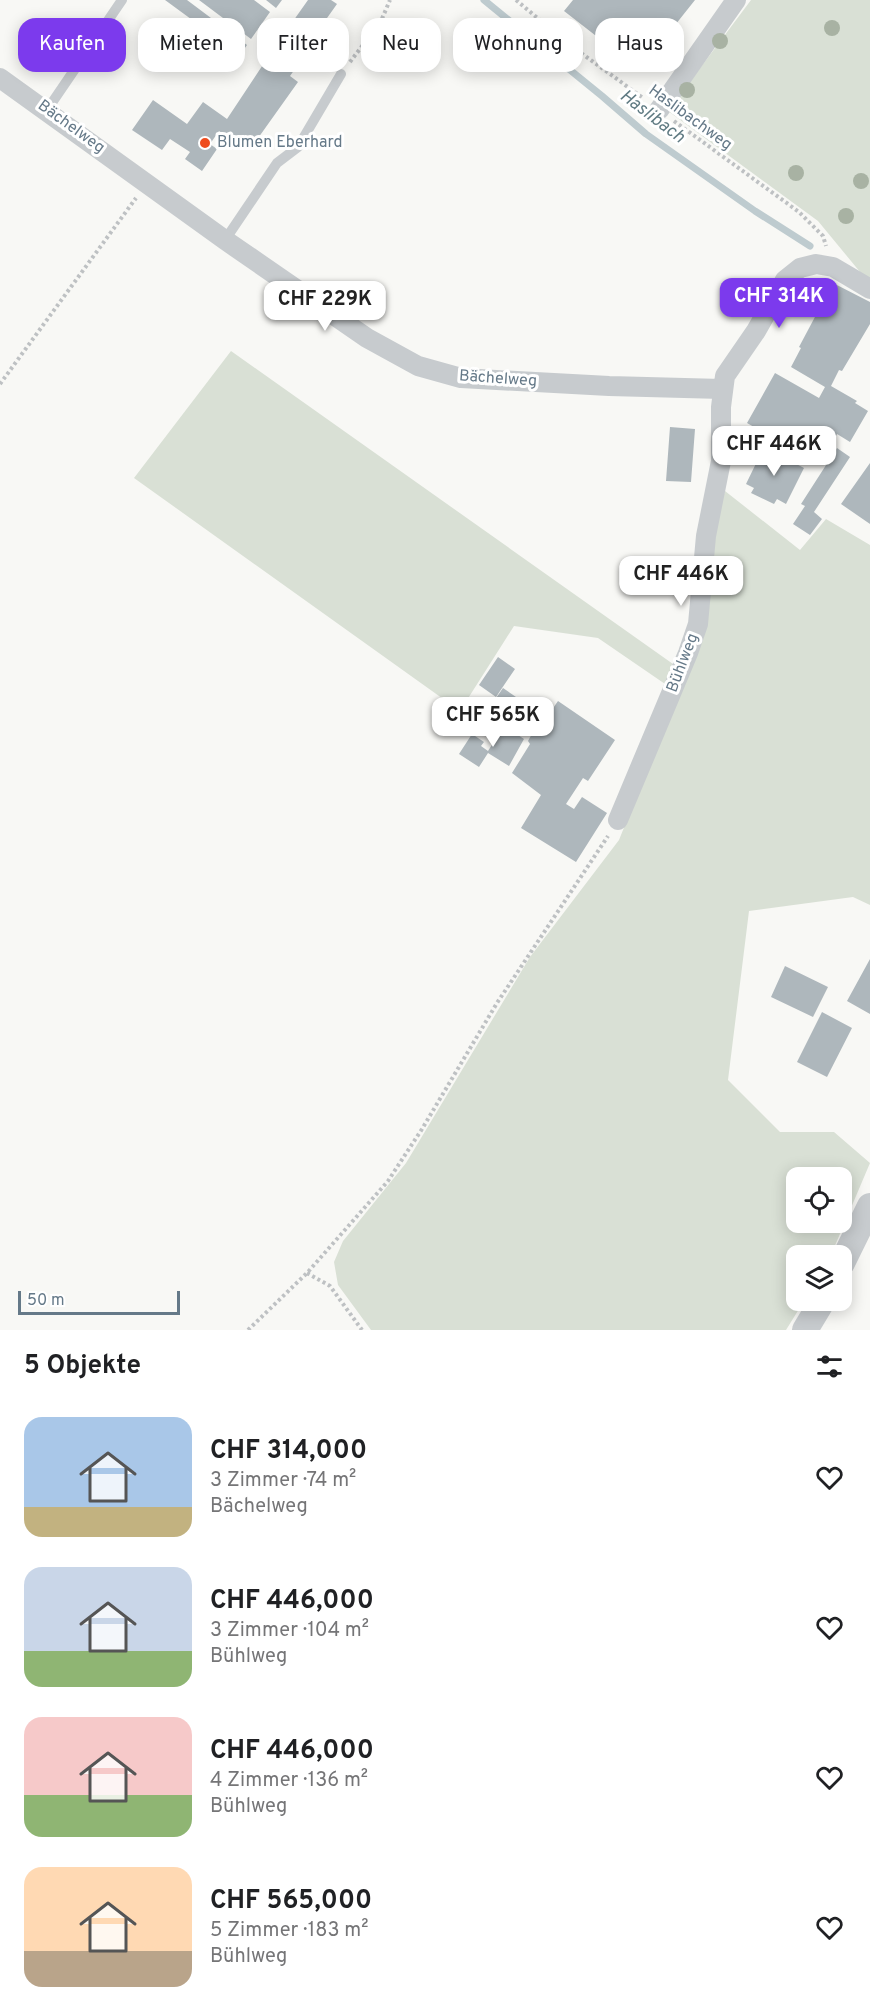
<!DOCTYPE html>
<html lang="de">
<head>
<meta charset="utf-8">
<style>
  :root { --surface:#fff; --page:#f6f6f6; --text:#202124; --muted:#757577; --accent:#7c3aed }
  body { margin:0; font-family:Overpass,sans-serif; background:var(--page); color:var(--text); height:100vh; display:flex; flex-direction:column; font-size:22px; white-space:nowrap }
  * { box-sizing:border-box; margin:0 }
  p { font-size:20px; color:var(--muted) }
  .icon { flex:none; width:33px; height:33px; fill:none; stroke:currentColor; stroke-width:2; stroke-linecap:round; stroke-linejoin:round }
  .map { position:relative; height:1330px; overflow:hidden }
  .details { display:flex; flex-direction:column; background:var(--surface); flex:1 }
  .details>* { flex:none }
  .hud { position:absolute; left:18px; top:18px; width:834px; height:54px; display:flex; gap:12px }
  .buttons { position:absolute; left:786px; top:1167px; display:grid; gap:12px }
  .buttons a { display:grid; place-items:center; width:66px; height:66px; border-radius:12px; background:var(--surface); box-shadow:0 3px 15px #0003; font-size:30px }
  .scale { position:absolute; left:18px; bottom:15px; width:162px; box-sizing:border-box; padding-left:6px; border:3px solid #657988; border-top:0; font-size:16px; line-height:21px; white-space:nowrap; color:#657988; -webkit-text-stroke:4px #fff; paint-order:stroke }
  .price { position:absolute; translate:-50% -51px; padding:0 14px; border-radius:12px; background:#fff; color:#222; font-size:20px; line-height:39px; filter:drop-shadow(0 2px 3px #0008) }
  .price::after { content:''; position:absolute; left:50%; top:36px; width:18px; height:14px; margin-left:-9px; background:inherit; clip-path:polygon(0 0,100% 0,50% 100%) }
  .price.active { background:var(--accent); color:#fff }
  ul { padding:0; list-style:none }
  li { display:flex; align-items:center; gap:18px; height:150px; padding:0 24px }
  li span { display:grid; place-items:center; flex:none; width:168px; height:120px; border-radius:18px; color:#555 }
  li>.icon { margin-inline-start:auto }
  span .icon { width:72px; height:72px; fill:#fffc; stroke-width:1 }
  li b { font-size:26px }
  h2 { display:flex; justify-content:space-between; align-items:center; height:72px; padding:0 24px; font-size:26px }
  .pill { padding:0 21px; border-radius:18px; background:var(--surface); box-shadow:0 3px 15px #0003; font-size:21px; line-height:54px }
  .pill.active { background:var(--accent); color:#fff }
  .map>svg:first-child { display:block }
</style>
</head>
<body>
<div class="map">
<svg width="870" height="1330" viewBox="0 0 870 1330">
  <rect width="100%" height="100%" fill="#f8f8f5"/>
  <path fill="#d9e0d5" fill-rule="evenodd" d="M751,0h119v281l-5,-3 -47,-57 -150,-110z
    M231,351l442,313 -5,22 -70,-48 -84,-12 -54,85 -326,-233z
    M725,491l75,59 26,-31 44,26v360l-17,-8 -104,14 -21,169 52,52h54l36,31 -39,92 -35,1v44l8,1 -18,29h-415l-33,-45 -4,-23 9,-21 63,-78 124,-206 89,-117 81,-202 11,-100zM796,1178h46v44h-46z"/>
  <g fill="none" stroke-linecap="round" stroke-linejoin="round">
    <path stroke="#becbcf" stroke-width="7" d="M484,0l118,96 44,38 109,77 55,35"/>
  </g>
  <path fill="#aeb7bc" d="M165,0h22l60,45 -7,10z
    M199,0h55l16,12 -19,27z
    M266,0h16l-6,8z
    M308,0h23l6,4 -37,52 -21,-15z
    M573,0h122l-39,49 -31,-24 -16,21 -45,-35z
    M278,42l24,17 -12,17 8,6 -42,59 -3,-3 -8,11 -26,-18 -9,13 7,5 -15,22 -17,-12 5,-7 -20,-13 -8,11 -30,-20 21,-30 34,24 16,-22 24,17z
    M833,283l37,19v22l-28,47 -3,-1 -8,16 26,15 -2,2 13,8 -18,31 -13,-8 -4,8 -18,-11 -9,16 -15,-8 -4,7 -40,-23 28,-50 44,25 6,-11 -34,-20 10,-19 -2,-1z
    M670,427l25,2 -4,53 -25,-1z
    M764,447l40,21 -18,36 -9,-5 -3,5 -23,-11 3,-5 -8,-4z
    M837,448l13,9 -36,55 8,7 -12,16 -17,-11 12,-18 -4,-2z
    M870,463v61l-29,-20z
    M498,657l17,12 -19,28 -17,-12z
    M503,688l13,9 -9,13 -13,-9z
    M558,701l57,39 -27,41 -5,-3 -17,26 8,5 8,-12 25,16 -31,49 -55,-34 20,-33 -29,-22 18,-29 -2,-3 16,-29 5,2z
    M504,726l20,13 -15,27 -21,-13 -9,14 -20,-13 13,-20 12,8 -3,4 7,5z
    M870,959v55l-23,-13z
    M785,966l43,21 -15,30 -42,-20z
    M822,1012l30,16 -25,49 -30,-15z"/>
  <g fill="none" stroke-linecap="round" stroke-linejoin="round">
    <path stroke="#bec1c3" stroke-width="4" stroke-dasharray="3 3" stroke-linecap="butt" d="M516,0l50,42 77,56
      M350,62l31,-41 9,-21
      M674,121l125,91 24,24 3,10
      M0,384l136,-186
      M307,1273l23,13 32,44
      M248,1330l59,-57 81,-92 34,-52 75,-126 111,-167"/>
    <path stroke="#c7cbce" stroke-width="10" d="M47,110l75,-110
      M225,240l52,-77 21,-16 43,-73"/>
    <path stroke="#c7cbce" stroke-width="20" d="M0,78l225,162 142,98 51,28 43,12 148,8 113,3
      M659,110l77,-110
      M618,820l70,-167 10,-29 8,-88 15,-75v-54l4,-31 31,-45 29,-51 15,-12 16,-4 17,3 37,22"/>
    <path stroke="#c7cbce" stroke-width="26" d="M842,1263l28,-57
      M805,1330l18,-30"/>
  </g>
  <g fill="#a8b2a3">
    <circle cx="832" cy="28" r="8"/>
    <circle cx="720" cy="41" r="8"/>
    <circle cx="687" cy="90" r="8"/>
    <circle cx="796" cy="173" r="8"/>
    <circle cx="861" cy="181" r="8"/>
    <circle cx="846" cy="216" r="8"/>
  </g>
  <circle fill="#ef4c1e" stroke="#fff" stroke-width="2" cx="205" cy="143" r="6"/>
  <g text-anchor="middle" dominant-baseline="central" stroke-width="6" stroke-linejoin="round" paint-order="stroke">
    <g font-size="16" fill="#657988" stroke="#fff">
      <text transform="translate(690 118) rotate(36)">Haslibachweg</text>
      <text transform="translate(71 127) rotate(36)">Bächelweg</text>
      <text transform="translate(498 379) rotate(4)">Bächelweg</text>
      <text transform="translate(683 663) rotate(-69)">Bühlweg</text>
    </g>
    <g font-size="16" fill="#657988" stroke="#fff" text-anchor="start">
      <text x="217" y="143">Blumen Eberhard</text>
    </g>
    <g font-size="18" font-style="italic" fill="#607b83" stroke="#fff">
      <text transform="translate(652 117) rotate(37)">Haslibach</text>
    </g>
  </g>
</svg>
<div class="buttons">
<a><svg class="icon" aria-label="locate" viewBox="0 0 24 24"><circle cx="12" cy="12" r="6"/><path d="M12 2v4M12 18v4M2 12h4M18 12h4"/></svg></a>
<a><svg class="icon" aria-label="layers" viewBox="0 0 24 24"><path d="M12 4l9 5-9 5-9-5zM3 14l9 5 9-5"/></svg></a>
</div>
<div class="scale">50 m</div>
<b class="price active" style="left:779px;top:329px">CHF 314K</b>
<b class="price" style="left:325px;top:332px">CHF 229K</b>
<b class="price" style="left:774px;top:477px">CHF 446K</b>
<b class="price" style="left:681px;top:607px">CHF 446K</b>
<b class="price" style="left:493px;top:748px">CHF 565K</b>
<div class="hud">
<a class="pill active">Kaufen</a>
<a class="pill">Mieten</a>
<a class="pill">Filter</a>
<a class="pill">Neu</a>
<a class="pill">Wohnung</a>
<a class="pill">Haus</a>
</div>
</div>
<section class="details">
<h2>5 Objekte<svg class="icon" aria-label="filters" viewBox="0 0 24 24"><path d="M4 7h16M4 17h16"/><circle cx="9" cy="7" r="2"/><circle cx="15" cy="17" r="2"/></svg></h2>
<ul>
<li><span style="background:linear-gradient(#a9c7e8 75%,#c2b280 0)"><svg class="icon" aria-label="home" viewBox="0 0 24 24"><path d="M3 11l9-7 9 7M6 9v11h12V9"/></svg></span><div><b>CHF 314,000</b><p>3 Zimmer · 74 m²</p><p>Bächelweg</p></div><svg class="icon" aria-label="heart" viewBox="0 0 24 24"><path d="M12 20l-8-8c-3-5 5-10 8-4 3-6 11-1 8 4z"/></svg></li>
<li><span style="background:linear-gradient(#c9d6e8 70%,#8fb573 0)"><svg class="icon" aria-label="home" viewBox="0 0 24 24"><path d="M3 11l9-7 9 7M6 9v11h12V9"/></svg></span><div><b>CHF 446,000</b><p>3 Zimmer · 104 m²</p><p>Bühlweg</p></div><svg class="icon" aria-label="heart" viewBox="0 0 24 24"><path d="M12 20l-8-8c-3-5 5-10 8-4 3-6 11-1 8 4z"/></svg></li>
<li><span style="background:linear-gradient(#f6c9c9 65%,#8fb573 0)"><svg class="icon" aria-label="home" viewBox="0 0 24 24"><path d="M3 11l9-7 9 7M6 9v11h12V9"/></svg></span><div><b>CHF 446,000</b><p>4 Zimmer · 136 m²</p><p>Bühlweg</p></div><svg class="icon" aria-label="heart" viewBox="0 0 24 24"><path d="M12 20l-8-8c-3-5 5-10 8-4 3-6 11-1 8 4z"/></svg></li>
<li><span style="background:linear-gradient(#ffd9b3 70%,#b9a48a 0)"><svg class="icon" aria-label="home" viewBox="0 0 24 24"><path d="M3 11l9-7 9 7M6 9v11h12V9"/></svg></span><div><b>CHF 565,000</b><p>5 Zimmer · 183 m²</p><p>Bühlweg</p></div><svg class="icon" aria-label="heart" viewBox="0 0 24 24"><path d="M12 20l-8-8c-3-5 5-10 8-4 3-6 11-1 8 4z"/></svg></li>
</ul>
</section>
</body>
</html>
